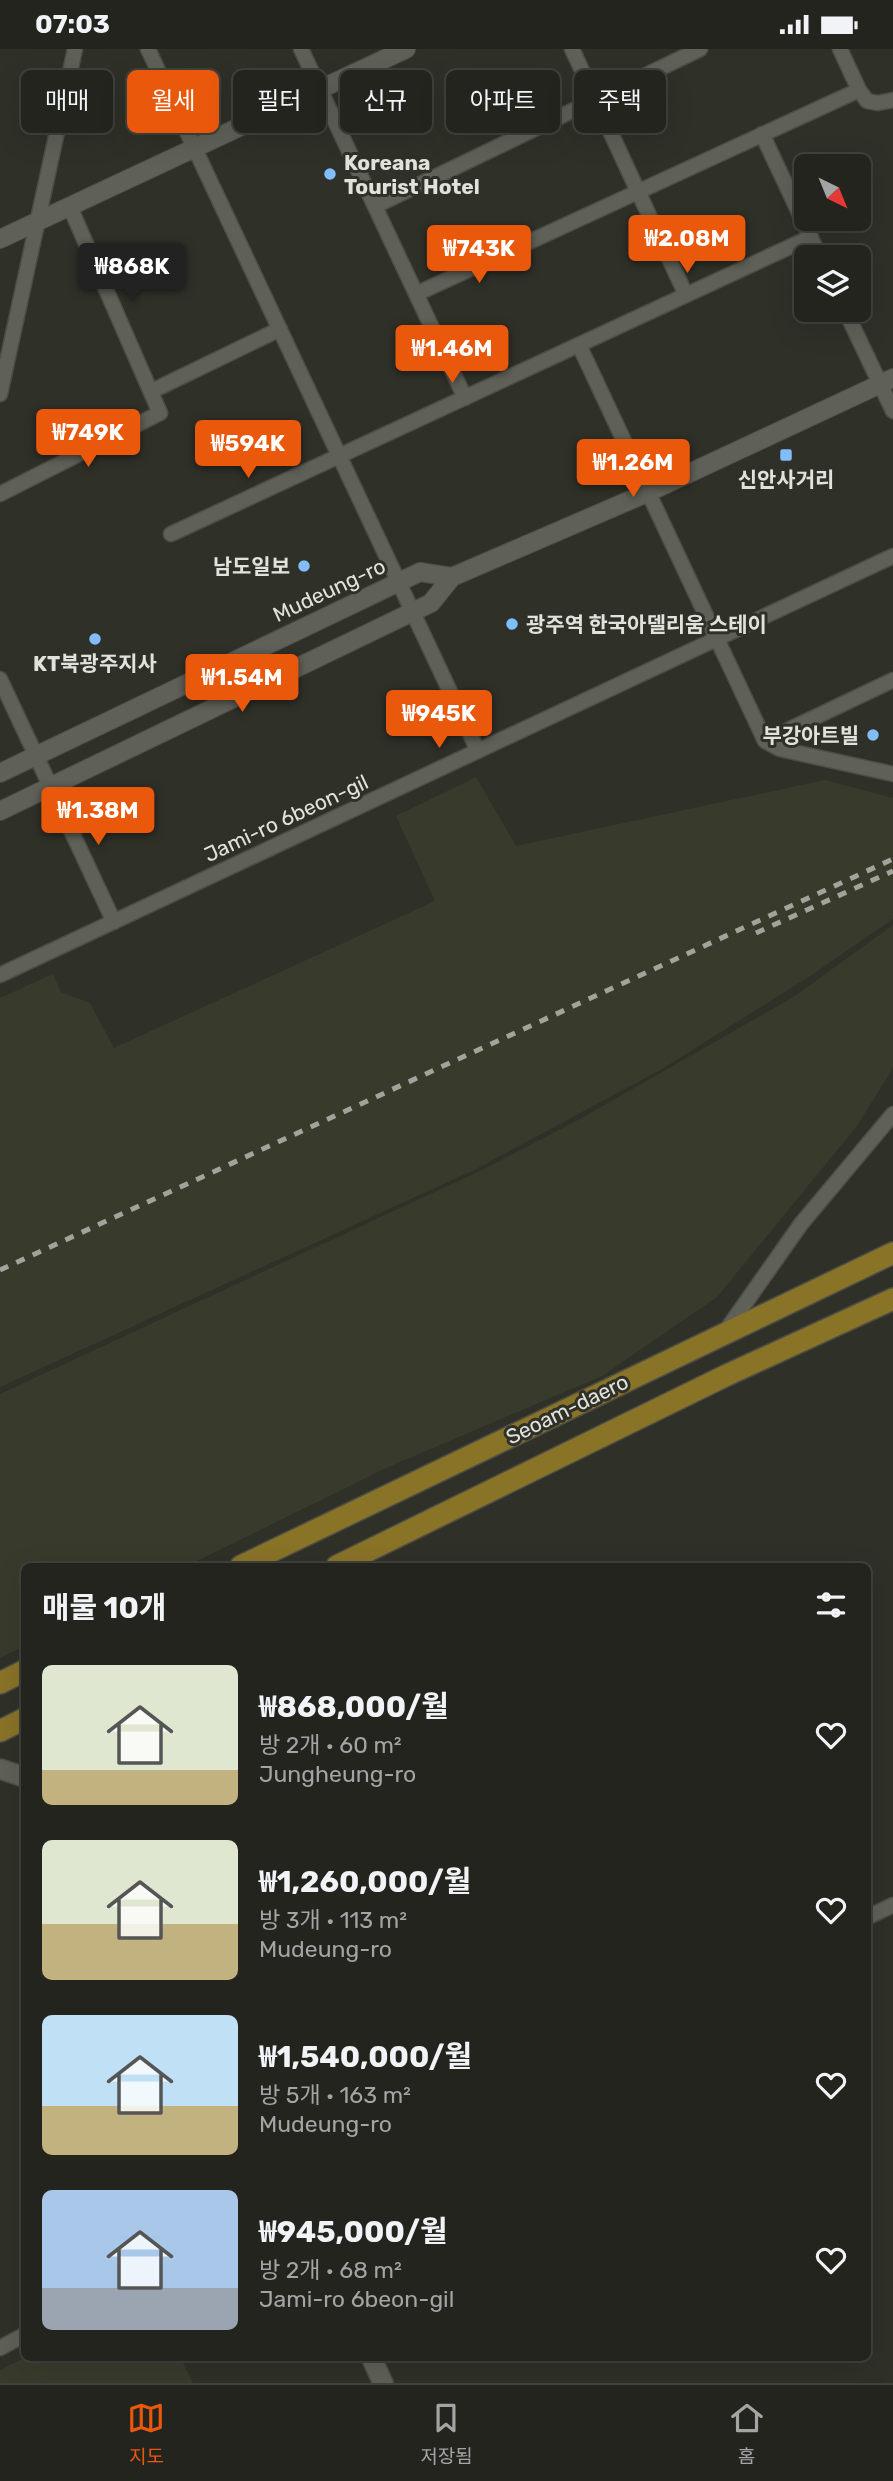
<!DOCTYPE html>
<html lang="ko">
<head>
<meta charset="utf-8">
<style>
  :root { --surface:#23241e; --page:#2b2c27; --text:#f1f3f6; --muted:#a3a4a4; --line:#40413c; --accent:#ea580c }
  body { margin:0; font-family:Rubik,"Noto Sans KR",sans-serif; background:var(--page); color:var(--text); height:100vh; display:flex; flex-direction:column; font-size:26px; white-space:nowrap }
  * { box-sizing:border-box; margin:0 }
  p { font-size:23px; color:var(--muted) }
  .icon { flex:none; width:38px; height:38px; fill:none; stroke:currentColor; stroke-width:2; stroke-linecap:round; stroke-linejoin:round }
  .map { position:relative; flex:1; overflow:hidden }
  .side { position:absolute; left:21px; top:1514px; width:850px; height:798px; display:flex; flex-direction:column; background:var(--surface); border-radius:10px; box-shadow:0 7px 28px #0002,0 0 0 2px var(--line) }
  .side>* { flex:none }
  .hud { position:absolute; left:21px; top:21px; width:852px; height:63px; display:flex; gap:14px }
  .needle { width:46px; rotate:137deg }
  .tools { position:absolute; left:794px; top:105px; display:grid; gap:14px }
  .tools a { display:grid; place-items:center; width:77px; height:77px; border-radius:10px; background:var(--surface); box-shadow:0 7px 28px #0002,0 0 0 2px var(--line); font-size:35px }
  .price { position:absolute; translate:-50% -60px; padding:0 16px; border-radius:7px; background:var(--accent); color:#fff; font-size:23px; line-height:46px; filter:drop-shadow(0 2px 4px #0008) }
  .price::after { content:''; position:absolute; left:50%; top:42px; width:21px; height:16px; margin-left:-10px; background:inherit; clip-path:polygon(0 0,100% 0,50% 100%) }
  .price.active { background:#222; color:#fff }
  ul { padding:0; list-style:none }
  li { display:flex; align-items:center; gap:21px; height:175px; padding:0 21px }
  li span { display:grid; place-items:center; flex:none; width:196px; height:140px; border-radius:10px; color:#555 }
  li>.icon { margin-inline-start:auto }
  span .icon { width:84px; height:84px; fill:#fffc; stroke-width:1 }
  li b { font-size:30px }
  h2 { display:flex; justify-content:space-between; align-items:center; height:84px; padding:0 21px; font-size:30px }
  .pill { padding:0 24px; border-radius:10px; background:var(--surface); box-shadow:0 7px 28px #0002,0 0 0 2px var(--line); font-size:24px; line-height:63px }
  .pill.active { background:var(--accent); color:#fff }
  .status { display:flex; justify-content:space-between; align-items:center; height:49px; padding:0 35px; background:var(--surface); direction:ltr }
  .status svg { height:19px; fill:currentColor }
  .tabs { display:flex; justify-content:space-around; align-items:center; height:98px; border-top:2px solid var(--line); background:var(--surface); font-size:19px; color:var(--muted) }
  .tabs a { display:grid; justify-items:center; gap:4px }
  .tabs .active { color:var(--accent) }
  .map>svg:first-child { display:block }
</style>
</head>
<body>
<div class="status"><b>07:03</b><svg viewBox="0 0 49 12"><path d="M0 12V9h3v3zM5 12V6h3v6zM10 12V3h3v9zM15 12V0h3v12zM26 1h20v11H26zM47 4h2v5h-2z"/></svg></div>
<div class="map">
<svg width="893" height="2334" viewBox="0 0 893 2334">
  <rect width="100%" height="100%" fill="#2f3028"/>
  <path fill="#383b2c" d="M476,728l40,69 309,-66 68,18v121l-83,57 -148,93 -188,101 -474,217v-389l53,-24 8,18 29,11 24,45 321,-147 -39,-85z
    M893,876v143l-36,58 -140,171 -115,79 -216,92 -199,98h-163v80l-24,12v-264l482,-224 98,-51 215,-123z
    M26,2308h154l13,26h-193v-13z"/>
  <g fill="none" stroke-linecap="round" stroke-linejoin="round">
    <defs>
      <path id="minor" d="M148,0l330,702
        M301,0l164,349
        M572,0l114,246
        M840,0l19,41
        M762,85l58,123
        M375,157l325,-157
        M416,245l443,-204 8,11 11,2 15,-3
        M845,261l48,101
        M579,296l186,396 15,8 113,25
        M152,342l128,-62
        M0,345l75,-345
        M0,445l160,-81 -90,-206
        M171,485l640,-297
        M0,630l114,243
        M765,692l128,-61
        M0,926l893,-419
        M727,1280l74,-105 92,-110
        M868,1868l25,-12
        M0,2299l24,-13"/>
      <path id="tertiary" d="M0,190l406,-190
        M0,724l420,-201 32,5
        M0,762l431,-208 21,-26 197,-85 244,-114"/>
      <path id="secondary" d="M0,1720l24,8
        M371,2308l12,26"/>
      <path id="primary" d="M241,1517l652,-313
        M337,1517l390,-191 166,-76
        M0,1634l24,-12
        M0,1682l24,-12"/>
    </defs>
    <use href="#minor" stroke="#4c4d46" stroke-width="17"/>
    <use href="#tertiary" stroke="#4c4d46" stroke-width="20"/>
    <use href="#secondary" stroke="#4c4d46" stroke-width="22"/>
    <use href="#primary" stroke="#4c4d46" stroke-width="24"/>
    <use href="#minor" stroke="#5f6158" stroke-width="14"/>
    <use href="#tertiary" stroke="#5f6158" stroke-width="18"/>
    <use href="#secondary" stroke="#5f6158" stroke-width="19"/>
    <use href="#primary" stroke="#887327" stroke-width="21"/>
    <path stroke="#a2a39c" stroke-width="5" stroke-dasharray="9 9" stroke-linecap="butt" d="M756,884l137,-62
      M0,1221l893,-411"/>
  </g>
  <g fill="#80bdfa" stroke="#2f3028" stroke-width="2.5">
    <circle cx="330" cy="125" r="7"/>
    <rect x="779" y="399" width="14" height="14" rx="3.5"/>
    <circle cx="304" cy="517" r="7"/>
    <circle cx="512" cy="575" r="7"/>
    <circle cx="95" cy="590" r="7"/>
    <circle cx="873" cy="686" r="7"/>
  </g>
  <g text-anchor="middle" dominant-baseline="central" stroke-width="6" stroke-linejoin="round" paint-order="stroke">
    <g font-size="21" font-weight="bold" fill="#e1e2dc" stroke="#2f3028" text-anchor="start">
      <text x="344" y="113">Koreana<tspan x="344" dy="24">Tourist Hotel</tspan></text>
      <text x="786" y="430" text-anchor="middle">신안사거리</text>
      <text x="290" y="517" text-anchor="end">남도일보</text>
      <text x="526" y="575">광주역 한국아델리움 스테이</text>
      <text x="95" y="614" text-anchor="middle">KT북광주지사</text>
      <text x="859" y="686" text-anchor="end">부강아트빌</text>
    </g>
    <g font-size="21" fill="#e1e2dc" stroke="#2f3028">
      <text transform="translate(329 541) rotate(-25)">Mudeung-ro</text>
      <text transform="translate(286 769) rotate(-25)">Jami-ro 6beon-gil</text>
      <text transform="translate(567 1360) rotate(-26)">Seoam-daero</text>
    </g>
  </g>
</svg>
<div class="tools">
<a><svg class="needle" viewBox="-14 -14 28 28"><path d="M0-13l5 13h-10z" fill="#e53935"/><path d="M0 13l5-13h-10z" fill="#a3a4a4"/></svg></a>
<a><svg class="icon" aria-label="layers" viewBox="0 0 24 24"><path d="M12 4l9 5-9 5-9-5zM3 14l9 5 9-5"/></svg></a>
</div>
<b class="price" style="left:687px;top:226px">₩2.08M</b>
<b class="price" style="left:479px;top:236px">₩743K</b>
<b class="price active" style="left:132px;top:254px">₩868K</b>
<b class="price" style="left:452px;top:336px">₩1.46M</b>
<b class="price" style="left:88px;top:420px">₩749K</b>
<b class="price" style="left:248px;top:431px">₩594K</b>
<b class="price" style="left:633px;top:450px">₩1.26M</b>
<b class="price" style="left:242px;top:665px">₩1.54M</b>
<b class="price" style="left:439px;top:701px">₩945K</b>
<b class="price" style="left:98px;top:798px">₩1.38M</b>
<div class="hud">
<a class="pill">매매</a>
<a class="pill active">월세</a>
<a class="pill">필터</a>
<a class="pill">신규</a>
<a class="pill">아파트</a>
<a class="pill">주택</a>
</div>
<section class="side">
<h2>매물 10개<svg class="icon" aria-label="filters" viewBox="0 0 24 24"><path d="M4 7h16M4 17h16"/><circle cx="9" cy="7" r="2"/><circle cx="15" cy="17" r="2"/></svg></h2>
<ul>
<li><span style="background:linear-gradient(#dfe7d0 75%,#c2b280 0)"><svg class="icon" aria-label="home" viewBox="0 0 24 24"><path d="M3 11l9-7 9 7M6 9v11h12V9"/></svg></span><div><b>₩868,000/월</b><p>방 2개 · 60 m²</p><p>Jungheung-ro</p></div><svg class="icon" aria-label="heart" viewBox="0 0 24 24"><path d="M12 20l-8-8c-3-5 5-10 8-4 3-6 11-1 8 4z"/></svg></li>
<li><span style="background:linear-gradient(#dfe7d0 60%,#c2b280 0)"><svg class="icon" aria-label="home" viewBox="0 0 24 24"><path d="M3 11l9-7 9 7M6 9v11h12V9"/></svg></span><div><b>₩1,260,000/월</b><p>방 3개 · 113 m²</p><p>Mudeung-ro</p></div><svg class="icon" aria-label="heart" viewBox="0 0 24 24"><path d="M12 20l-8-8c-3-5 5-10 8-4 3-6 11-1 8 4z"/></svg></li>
<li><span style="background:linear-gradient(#bfe0f5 65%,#c2b280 0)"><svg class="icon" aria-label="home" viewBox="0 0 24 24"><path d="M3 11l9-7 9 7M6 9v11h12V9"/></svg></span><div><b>₩1,540,000/월</b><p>방 5개 · 163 m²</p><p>Mudeung-ro</p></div><svg class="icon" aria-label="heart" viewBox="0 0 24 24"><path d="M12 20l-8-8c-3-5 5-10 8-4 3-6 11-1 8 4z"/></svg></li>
<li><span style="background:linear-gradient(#a9c7e8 70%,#9aa5b1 0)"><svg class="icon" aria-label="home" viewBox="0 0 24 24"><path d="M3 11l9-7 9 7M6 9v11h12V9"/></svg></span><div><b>₩945,000/월</b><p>방 2개 · 68 m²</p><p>Jami-ro 6beon-gil</p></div><svg class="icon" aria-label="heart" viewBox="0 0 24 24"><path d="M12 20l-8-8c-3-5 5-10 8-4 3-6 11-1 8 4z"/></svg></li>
</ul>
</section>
</div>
<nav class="tabs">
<a class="active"><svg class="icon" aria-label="map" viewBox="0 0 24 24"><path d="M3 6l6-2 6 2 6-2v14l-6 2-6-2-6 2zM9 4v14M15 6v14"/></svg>지도</a>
<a><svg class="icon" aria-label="saved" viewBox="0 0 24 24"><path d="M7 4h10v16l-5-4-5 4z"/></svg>저장됨</a>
<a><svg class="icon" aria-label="home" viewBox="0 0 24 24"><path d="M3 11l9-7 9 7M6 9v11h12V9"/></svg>홈</a>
</nav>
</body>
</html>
